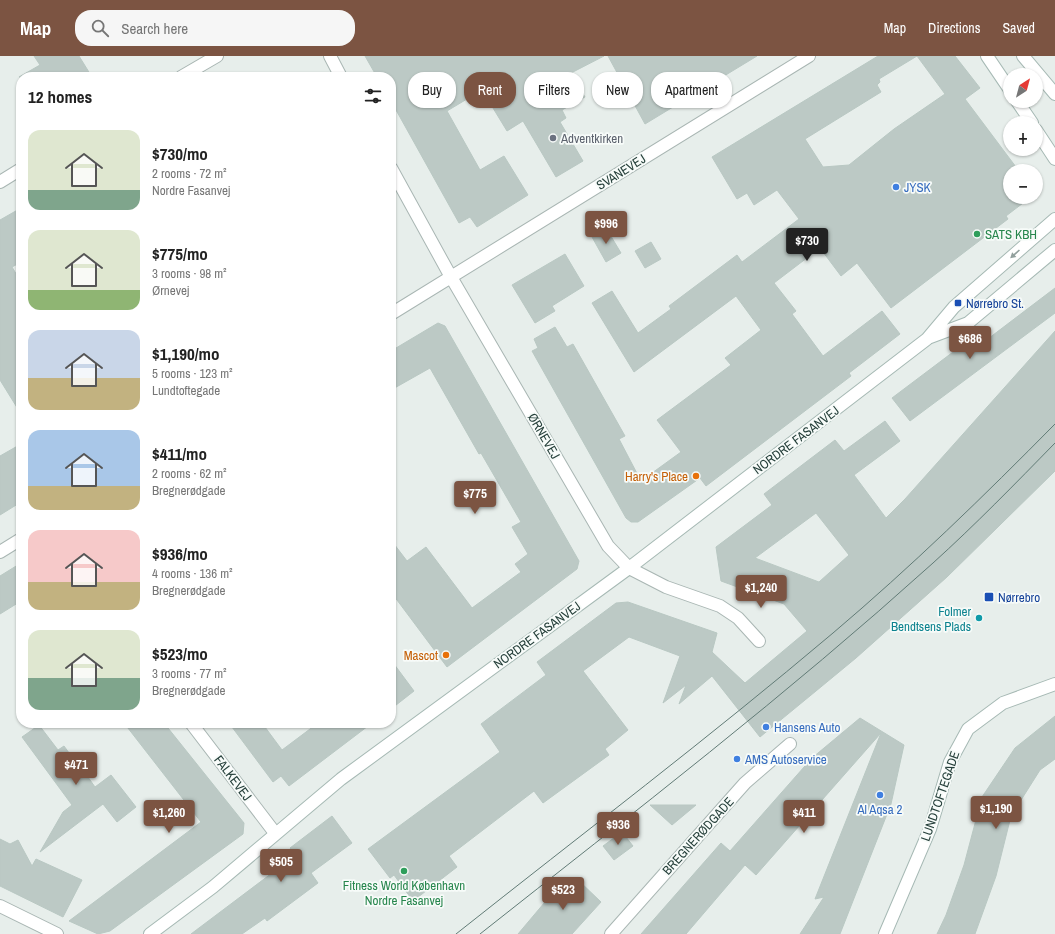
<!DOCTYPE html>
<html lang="en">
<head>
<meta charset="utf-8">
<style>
  :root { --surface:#fff; --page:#f6f6f6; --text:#222; --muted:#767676; --accent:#7c5442 }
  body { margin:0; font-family:"Archivo Narrow",sans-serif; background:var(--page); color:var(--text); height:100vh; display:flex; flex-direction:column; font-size:15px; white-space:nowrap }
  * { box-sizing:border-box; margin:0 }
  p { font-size:13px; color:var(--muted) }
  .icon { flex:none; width:22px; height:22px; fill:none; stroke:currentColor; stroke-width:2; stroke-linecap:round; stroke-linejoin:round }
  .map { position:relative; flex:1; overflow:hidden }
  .side { position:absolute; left:16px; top:16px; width:380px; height:656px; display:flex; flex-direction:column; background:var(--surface); border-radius:16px; box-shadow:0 1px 3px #0004 }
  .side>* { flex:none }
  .hud { position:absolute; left:408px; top:16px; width:380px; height:36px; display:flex; gap:8px }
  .needle { width:26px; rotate:36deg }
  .buttons { position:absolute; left:1003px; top:12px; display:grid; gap:8px }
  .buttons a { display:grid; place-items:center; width:40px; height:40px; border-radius:50%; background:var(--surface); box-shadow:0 1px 3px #0004; font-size:20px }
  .price { position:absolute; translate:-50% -34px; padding:0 9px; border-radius:4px; background:var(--accent); color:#fff; font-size:13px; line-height:26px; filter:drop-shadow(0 1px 2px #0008) }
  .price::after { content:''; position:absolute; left:50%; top:24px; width:12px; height:9px; margin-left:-6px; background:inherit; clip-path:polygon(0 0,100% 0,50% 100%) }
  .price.current { background:#222; color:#fff }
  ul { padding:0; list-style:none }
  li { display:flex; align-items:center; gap:12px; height:100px; padding:0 12px }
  li span { display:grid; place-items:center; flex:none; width:112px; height:80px; border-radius:12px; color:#555 }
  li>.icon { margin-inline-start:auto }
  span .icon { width:48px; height:48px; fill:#fffc; stroke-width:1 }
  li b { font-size:17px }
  h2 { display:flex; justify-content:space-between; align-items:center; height:48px; padding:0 12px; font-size:17px }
  .chip { padding:0 14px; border-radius:16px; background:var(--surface); box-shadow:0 1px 3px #0004; font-size:14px; line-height:36px }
  .chip.current { background:var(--accent); color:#fff }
  header { display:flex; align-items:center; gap:24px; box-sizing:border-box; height:56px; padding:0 20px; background:var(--accent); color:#fff }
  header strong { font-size:19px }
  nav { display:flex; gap:22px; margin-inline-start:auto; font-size:14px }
  .search { width:280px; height:36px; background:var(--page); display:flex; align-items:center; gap:10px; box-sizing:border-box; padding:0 14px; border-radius:16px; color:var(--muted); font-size:15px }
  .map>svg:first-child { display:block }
</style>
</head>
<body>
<header>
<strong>Map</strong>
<div class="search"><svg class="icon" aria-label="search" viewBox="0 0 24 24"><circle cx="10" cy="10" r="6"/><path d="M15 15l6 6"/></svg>Search here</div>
<nav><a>Map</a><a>Directions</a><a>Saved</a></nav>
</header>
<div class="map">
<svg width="1055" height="878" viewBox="0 0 1055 878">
  <rect width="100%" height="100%" fill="#e7eeeb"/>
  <path fill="#bcc9c5" stroke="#b9c8c3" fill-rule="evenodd" d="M34,0h45l13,21h-73l21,-12z
    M365,0h239l-33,17 14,24 -23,13 4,8 -6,4 23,39 -27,16 -33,-56 -16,10 -25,-41 -35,21 33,59 24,-14 24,39 -51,32 -7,-10 -11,6 -68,-122v-24h-14z
    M608,0h149l-112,68z
    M878,0h77l25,32 -15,11 54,72h-13l4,6v20h15l2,3 -21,16 2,3 -117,89 -34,-45 -16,13 -21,-28 -46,35 22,28 -4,3 31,42 59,-45 18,23 -51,39 2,3 -145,110 -6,-8 -62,44h-7l-5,-4 -94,-167 6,-3 -4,-9 21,-12 12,20 6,-3 52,92 -6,3 22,42 40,-29 -24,-32 74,-55 -6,-7 36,-28 -25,-34 -102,76 -42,-69 20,-12 26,42 33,-24 -2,-3 68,-51 5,7 57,-43 -22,-29 -23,15 -7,-12 -10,6 -25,-42zM917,0l28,38 -51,35 -45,36 -26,2 -18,-28 76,-47 -4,-7 3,-3 -1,-3z
    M21,152v54l-9,5 9,15v132l-21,-34v-160z
    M606,172l15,25 -15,9 -14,-25z
    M651,186l10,17 -16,9 -10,-17z
    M565,198l19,32 -32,20 3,5 -20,12 -23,-38z
    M1055,232v25l-145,108 -18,-23 73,-55 7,8z
    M438,267l7,3 134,235 -2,8 -130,98 -56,-75v-52l16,21 19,-14 46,61 49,-36 -6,-8 13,-10 -16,-27 9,-5 -40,-69 -2,1 -49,-86 -39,22v-39z
    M1055,275v140l-108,106 -91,81 -40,33 -56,46 -48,-61 -33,28 7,-19 -23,18 17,-47 -51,-19 -46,34 45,59 -23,19 4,6 -66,48 -9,-12 -85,65 8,11 -44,34 -19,-26 -4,3 -22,-29 132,-97 -19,-28 65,-49 -9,-13 79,-59 12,-1 89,31 -5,19 33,31 62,-52 -23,-27 -63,-23 -5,-34 56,-42 -8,-11 71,-54 9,11 41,-30 15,20 -46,34 32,43 19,-19zM816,457l33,42 -30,27 -64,-24z
    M21,388v58l-21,13v-59z
    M21,507v38l-21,13v-38z
    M391,604l23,31 -23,18z
    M1055,660v43l-15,11 -29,46 -15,60 -21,58h-38l9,-19 18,-50 18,-68 33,-49z
    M860,662l44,27 -13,59 -51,130h-40l24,-37 -9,2 66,-166 -125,142 -11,-10 -59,69h-45l80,-91 9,8 82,-93z
    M124,667h40l80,100 -1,11 -133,97 -12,3 -29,-13 132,-99z
    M229,667h33l20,27 36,-27h54l-83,63 -8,-10 -8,6z
    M39,669l19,25 6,-4 8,11 1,-1 22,31 16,-12 25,32 -19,15 -14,-18 -63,48 23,-40 9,-7 -50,-68z
    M650,749h46l-24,20z
    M332,760l20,27 -41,30 7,10 -51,38 -2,-3 -23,16h-51l105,-79 -6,-7z
    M622,776l11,14 -19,14 -11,-14z
    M0,783l10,5 8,-4 14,26 4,-7 46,21 -19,37 -63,-31z
    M577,823l24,23 -29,32h-54l43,-51 7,6z"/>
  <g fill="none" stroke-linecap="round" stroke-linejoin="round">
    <defs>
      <path id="street" d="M330,0l11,21
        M181,21l36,-21
        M391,112l60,109 157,269 21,22 37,19 54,19 18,12 21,23
        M0,126l21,-13
        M391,258l418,-258
        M0,496l21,-13
        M191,667l84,110
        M0,850l57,28
        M611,878l134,-151 45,-39"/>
      <path id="secondary" d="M987,0l23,34
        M1023,0l32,38
        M1017,45l15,22
        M1036,74l19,29
        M928,282l40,-15 87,-73
        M150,878l63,-47 128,-108 288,-211 298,-229 27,-32 101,-88
        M885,878l45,-105 20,-67 18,-33 35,-26 52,-19"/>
    </defs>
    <use href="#street" stroke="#a9b6b3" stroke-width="14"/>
    <use href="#secondary" stroke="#a6b9b4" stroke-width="14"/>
    <use href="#street" stroke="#fff" stroke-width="12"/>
    <use href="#secondary" stroke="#fff" stroke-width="12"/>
    <path stroke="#617b76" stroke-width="1" d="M456,878c126,-100 254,-197 377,-301 78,-66 151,-137 222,-209
      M480,878c153,-121 308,-240 453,-371 42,-38 82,-79 122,-120"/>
  </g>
  <defs><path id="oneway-solid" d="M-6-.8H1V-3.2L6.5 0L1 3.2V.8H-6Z"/></defs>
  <use fill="#92a09d" href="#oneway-solid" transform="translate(1015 198) rotate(138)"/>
  <circle fill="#6b7280" stroke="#f7fbf9" stroke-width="1.5" cx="553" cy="82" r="4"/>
  <g fill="#3f7fe0" stroke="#f7fbf9" stroke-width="1.5">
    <circle cx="896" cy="131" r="4"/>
    <circle cx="766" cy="671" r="4"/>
    <circle cx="737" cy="703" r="4"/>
    <circle cx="880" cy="739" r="4"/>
  </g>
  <g fill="#2e9e5b" stroke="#f7fbf9" stroke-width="1.5">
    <circle cx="977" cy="178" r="4"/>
    <circle cx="404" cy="815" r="4"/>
  </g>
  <g fill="#1a4fb4" stroke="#f7fbf9" stroke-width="1.5">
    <rect x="954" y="243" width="8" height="8" rx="2"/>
    <rect x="984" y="536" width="10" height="10" rx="2"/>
  </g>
  <g fill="#e8710a" stroke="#f7fbf9" stroke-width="1.5">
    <circle cx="696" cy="420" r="4"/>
    <circle cx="446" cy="599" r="4"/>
  </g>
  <circle fill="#0f9aa8" stroke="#f7fbf9" stroke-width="1.5" cx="979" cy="562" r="4"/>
  <g text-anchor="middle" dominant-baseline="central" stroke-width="3.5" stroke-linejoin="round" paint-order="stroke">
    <g font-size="13" fill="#5b616d" stroke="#f7fbf9" text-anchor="start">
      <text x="561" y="82">Adventkirken</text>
    </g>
    <g font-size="13" fill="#26403b" stroke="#f7fbf9">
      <text transform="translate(621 116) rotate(-32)">SVANEVEJ</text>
      <text transform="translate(544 380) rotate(60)">ØRNEVEJ</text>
      <text transform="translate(796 384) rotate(-37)">NORDRE FASANVEJ</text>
      <text transform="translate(537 579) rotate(-36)">NORDRE FASANVEJ</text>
      <text transform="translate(233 722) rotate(53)">FALKEVEJ</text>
      <text transform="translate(940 740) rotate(-71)">LUNDTOFTEGADE</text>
      <text transform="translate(698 780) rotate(-48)">BREGNERØDGADE</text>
    </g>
    <g font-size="13" fill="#366cbe" stroke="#f7fbf9" text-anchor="start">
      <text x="904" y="131">JYSK</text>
      <text x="774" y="671">Hansens Auto</text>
      <text x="745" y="703">AMS Autoservice</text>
      <text x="880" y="753" text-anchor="middle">Al Aqsa 2</text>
    </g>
    <g font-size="13" fill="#27864d" stroke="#f7fbf9" text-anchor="start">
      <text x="985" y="178">SATS KBH</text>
      <text x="404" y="829" text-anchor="middle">Fitness World København<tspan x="404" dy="15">Nordre Fasanvej</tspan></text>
    </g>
    <g font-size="13" fill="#164399" stroke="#f7fbf9" text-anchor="start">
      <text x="966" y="247">Nørrebro St.</text>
      <text x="998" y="541">Nørrebro</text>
    </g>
    <g font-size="13" fill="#c56008" stroke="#f7fbf9" text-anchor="end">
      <text x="688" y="420">Harry's Place</text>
      <text x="438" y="599">Mascot</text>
    </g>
    <g font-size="13" fill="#0d838f" stroke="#f7fbf9" text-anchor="end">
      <text x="971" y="555">Folmer<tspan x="971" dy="15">Bendtsens Plads</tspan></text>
    </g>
  </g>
</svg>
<div class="buttons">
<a><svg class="needle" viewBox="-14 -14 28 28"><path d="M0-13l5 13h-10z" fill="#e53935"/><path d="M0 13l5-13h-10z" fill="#767676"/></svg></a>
<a>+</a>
<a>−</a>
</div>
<b class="price" style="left:606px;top:189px">$996</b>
<b class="price current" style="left:807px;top:206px">$730</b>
<b class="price" style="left:970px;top:304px">$686</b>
<b class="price" style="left:475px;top:459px">$775</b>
<b class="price" style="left:761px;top:553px">$1,240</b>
<b class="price" style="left:76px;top:730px">$471</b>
<b class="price" style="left:996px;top:774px">$1,190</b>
<b class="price" style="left:169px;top:778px">$1,260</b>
<b class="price" style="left:804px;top:778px">$411</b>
<b class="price" style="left:618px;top:790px">$936</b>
<b class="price" style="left:281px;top:827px">$505</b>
<b class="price" style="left:563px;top:855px">$523</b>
<div class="hud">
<a class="chip">Buy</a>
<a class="chip current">Rent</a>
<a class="chip">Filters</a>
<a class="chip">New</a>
<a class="chip">Apartment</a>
</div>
<section class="side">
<h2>12 homes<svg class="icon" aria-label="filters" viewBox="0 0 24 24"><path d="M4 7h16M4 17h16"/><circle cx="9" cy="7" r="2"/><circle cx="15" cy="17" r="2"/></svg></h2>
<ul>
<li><span style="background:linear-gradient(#dfe7d0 75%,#7fa58c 0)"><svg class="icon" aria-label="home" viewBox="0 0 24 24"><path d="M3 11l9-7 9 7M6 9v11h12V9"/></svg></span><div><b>$730/mo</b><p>2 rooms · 72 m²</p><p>Nordre Fasanvej</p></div></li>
<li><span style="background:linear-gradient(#dfe7d0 75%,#8fb573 0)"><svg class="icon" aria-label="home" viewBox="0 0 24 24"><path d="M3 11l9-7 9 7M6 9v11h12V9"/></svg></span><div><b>$775/mo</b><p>3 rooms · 98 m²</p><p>Ørnevej</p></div></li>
<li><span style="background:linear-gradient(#c9d6e8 60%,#c2b280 0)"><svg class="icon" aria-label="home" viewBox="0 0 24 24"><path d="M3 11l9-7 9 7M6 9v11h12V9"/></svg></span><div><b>$1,190/mo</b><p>5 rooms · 123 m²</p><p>Lundtoftegade</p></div></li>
<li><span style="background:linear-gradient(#a9c7e8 70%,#c2b280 0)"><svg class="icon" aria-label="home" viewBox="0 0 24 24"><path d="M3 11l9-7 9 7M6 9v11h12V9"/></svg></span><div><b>$411/mo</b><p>2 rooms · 62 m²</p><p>Bregnerødgade</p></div></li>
<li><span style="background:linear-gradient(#f6c9c9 65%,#c2b280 0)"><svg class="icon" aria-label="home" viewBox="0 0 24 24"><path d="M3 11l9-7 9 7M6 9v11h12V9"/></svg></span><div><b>$936/mo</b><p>4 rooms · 136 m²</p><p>Bregnerødgade</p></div></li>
<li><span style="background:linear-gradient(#dfe7d0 60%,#7fa58c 0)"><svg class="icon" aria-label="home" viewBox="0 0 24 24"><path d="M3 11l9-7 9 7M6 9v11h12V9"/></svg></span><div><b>$523/mo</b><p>3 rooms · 77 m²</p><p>Bregnerødgade</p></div></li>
</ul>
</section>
</div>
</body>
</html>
